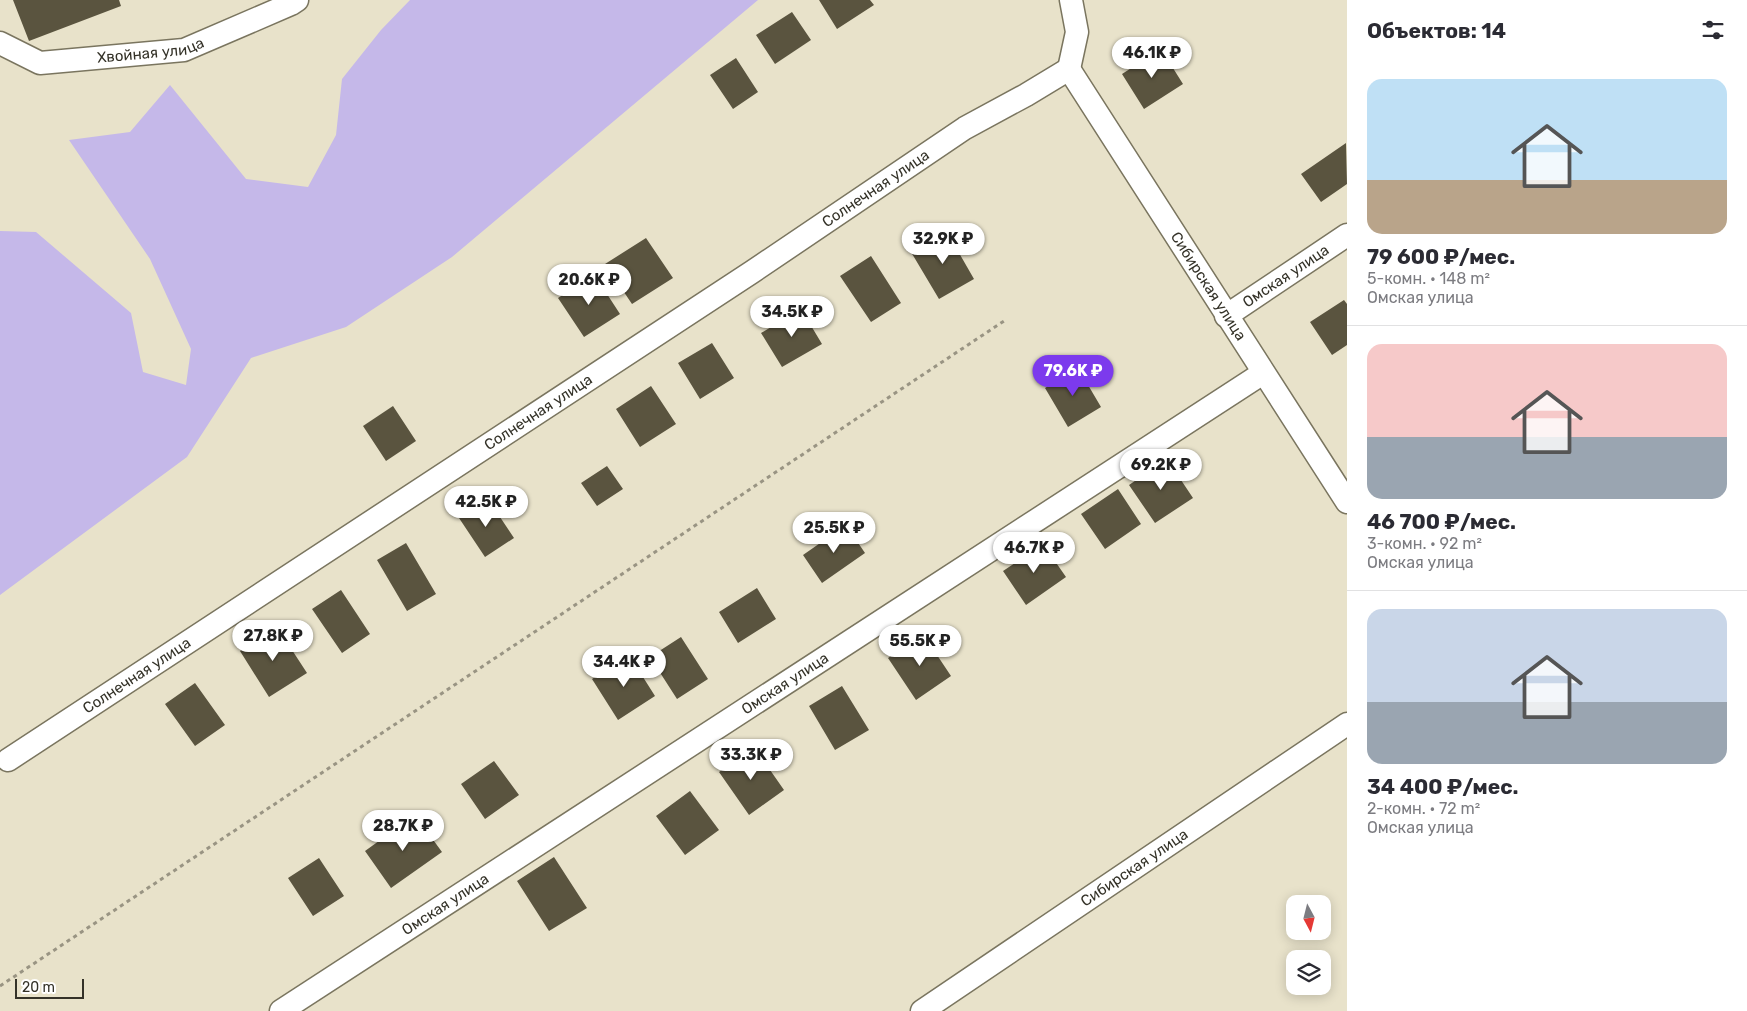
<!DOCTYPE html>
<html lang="ru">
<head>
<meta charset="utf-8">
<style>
  :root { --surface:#fff; --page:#f2f2f3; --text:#2b2b33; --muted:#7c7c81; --line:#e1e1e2; --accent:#7c3aed }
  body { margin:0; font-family:Rubik,sans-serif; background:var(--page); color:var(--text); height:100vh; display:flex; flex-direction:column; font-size:19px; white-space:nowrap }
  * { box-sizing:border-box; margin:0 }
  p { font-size:16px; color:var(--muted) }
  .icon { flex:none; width:28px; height:28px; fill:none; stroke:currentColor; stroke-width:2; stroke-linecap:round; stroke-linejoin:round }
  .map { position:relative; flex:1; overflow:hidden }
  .panel { display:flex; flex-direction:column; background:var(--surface); width:400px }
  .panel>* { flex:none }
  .needle { width:32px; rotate:173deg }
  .fabs { position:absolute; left:1286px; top:895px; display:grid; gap:10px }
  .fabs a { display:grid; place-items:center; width:45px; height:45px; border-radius:10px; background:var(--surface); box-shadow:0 2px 12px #0003; font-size:25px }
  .scale { position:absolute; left:15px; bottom:12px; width:69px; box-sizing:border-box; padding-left:5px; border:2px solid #343228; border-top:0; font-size:14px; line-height:18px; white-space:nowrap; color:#343228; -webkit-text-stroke:4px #fff; paint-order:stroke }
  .price { position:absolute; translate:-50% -42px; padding:0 11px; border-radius:18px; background:#fff; color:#222; font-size:16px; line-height:32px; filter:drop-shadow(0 1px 2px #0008) }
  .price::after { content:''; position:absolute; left:50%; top:30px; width:15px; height:11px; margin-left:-8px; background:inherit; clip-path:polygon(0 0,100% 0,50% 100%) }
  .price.active { background:var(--accent); color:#fff }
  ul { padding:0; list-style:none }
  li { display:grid; align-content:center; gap:10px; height:265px; padding:0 20px }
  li+li { border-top:1px solid var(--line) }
  li span { display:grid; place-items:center; height:155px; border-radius:15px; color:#555 }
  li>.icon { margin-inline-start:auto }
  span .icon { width:90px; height:90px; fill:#fffc; stroke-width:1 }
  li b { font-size:21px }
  h2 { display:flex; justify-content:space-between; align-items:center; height:60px; padding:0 20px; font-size:21px }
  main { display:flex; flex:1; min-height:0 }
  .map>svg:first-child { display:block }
</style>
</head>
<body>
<main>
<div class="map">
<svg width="1347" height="1011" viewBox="0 0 1347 1011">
  <rect width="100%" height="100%" fill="#e8e2ca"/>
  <path fill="#c5b8e9" d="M410,0h348l-306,257 -106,70 -95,31 -64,99 -187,138v-364l36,1 95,81 12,59 43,13 5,-36 -41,-90 -81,-119 61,-8 40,-47 76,94 62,8 28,-52 6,-56 39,-49z"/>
  <path fill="#5a543f" d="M13,0h106l2,6 -92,35z
    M819,0h51l4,5 -37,24z
    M792,12l19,28 -36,24 -19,-29z
    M1161,49l22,35 -39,25 -22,-35z
    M736,58l22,34 -25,17 -23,-34z
    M1346,143l1,41 -26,18 -20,-28z
    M947,232l27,47 -35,20 -28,-47z
    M646,238l27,40 -41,26 -27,-40z
    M871,256l30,47 -30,19 -31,-46z
    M594,274l26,40 -36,23 -26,-39z
    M1344,300l3,4v41l-15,10 -22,-33z
    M801,309l21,35 -40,23 -21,-34z
    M712,343l22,35 -34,21 -22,-36z
    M1078,368l23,39 -33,20 -23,-39z
    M651,386l25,38 -36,23 -24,-38z
    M393,406l23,35 -30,20 -23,-35z
    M1167,459l26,39 -38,25 -26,-38z
    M607,466l16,23 -26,17 -16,-23z
    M1118,489l23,35 -36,25 -24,-35z
    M488,499l26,39 -29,19 -26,-39z
    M846,525l19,28 -43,30 -19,-28z
    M406,543l30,51 -29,17 -30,-51z
    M1043,544l23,33 -40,28 -23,-34z
    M757,588l19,31 -38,24 -19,-31z
    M341,590l29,44 -28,19 -30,-44z
    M277,627l30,46 -38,24 -29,-46z
    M923,634l28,42 -35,24 -28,-42z
    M681,637l27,42 -31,20 -27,-42z
    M629,655l26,41 -37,24 -26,-41z
    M195,683l30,42 -30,21 -30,-42z
    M842,686l27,44 -34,20 -26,-44z
    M754,747l30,43 -35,25 -30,-43z
    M494,761l25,34 -34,24 -24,-35z
    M690,791l29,39 -34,25 -29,-39z
    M415,815l27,37 -51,36 -26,-37z
    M554,857l33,51 -38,23 -32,-50z
    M319,858l25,38 -31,20 -25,-38z"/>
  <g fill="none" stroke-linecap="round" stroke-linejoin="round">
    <defs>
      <g id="minor">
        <path id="s1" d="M0,43l40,20 144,-13 107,-46 6,-4"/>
        <path id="s2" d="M1069,69l278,433"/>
        <path d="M1069,69l8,-37 -6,-32"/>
        <path id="s3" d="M1226,316l121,-81"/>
        <path id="s4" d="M8,760l744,-488 213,-144 61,-33 43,-26"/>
        <path id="s5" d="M281,1011l982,-638"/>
        <path id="s6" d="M922,1011l425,-287"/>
      </g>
    </defs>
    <use href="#minor" stroke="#7a755f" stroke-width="25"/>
    <path stroke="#999483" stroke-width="3" stroke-dasharray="4 4" stroke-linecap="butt" d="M0,986l1004,-665"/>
    <use href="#minor" stroke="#fff" stroke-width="22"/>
  </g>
  <g text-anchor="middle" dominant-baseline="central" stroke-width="5" stroke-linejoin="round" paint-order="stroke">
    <g font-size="15" fill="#343228" stroke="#fff">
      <text stroke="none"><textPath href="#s1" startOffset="156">Хвойная улица</textPath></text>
      <text stroke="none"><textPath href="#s4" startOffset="1039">Солнечная улица</textPath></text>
      <text stroke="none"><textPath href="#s3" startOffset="72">Омская улица</textPath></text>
      <text stroke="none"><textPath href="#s2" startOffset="258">Сибирская улица</textPath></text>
      <text stroke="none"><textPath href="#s4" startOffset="634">Солнечная улица</textPath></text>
      <text stroke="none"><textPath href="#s4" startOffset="154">Солнечная улица</textPath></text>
      <text stroke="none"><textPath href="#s5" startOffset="601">Омская улица</textPath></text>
      <text stroke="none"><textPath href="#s6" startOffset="256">Сибирская улица</textPath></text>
      <text stroke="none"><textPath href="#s5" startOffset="196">Омская улица</textPath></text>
    </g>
  </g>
</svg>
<div class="fabs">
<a><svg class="needle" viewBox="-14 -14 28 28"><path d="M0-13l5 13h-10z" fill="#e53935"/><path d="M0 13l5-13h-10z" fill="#7c7c81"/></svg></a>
<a><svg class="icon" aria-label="layers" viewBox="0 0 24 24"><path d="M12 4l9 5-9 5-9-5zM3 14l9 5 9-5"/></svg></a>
</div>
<div class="scale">20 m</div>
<b class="price" style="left:1152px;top:79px">46.1K ₽</b>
<b class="price" style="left:943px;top:265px">32.9K ₽</b>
<b class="price" style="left:589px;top:306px">20.6K ₽</b>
<b class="price" style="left:792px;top:338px">34.5K ₽</b>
<b class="price active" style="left:1073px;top:397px">79.6K ₽</b>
<b class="price" style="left:1161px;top:491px">69.2K ₽</b>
<b class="price" style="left:486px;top:528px">42.5K ₽</b>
<b class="price" style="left:834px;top:554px">25.5K ₽</b>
<b class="price" style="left:1034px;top:574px">46.7K ₽</b>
<b class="price" style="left:273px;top:662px">27.8K ₽</b>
<b class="price" style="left:920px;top:667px">55.5K ₽</b>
<b class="price" style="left:624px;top:688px">34.4K ₽</b>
<b class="price" style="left:751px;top:781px">33.3K ₽</b>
<b class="price" style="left:403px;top:852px">28.7K ₽</b>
</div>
<section class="panel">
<h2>Объектов: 14<svg class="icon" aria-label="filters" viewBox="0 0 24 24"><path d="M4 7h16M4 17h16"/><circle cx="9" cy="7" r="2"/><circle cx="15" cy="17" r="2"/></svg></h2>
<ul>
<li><span style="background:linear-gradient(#bfe0f5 65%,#b9a48a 0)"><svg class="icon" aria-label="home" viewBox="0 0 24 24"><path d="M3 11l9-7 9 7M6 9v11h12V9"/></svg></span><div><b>79 600 ₽/мес.</b><p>5-комн. · 148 m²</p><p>Омская улица</p></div></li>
<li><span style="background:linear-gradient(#f6c9c9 60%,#9aa5b1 0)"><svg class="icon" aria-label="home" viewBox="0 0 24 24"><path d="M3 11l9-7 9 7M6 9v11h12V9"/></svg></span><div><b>46 700 ₽/мес.</b><p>3-комн. · 92 m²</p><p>Омская улица</p></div></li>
<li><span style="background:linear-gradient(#c9d6e8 60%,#9aa5b1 0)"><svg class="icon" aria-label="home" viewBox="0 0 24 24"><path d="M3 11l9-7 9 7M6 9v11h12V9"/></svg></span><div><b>34 400 ₽/мес.</b><p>2-комн. · 72 m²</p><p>Омская улица</p></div></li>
</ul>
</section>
</main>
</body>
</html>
